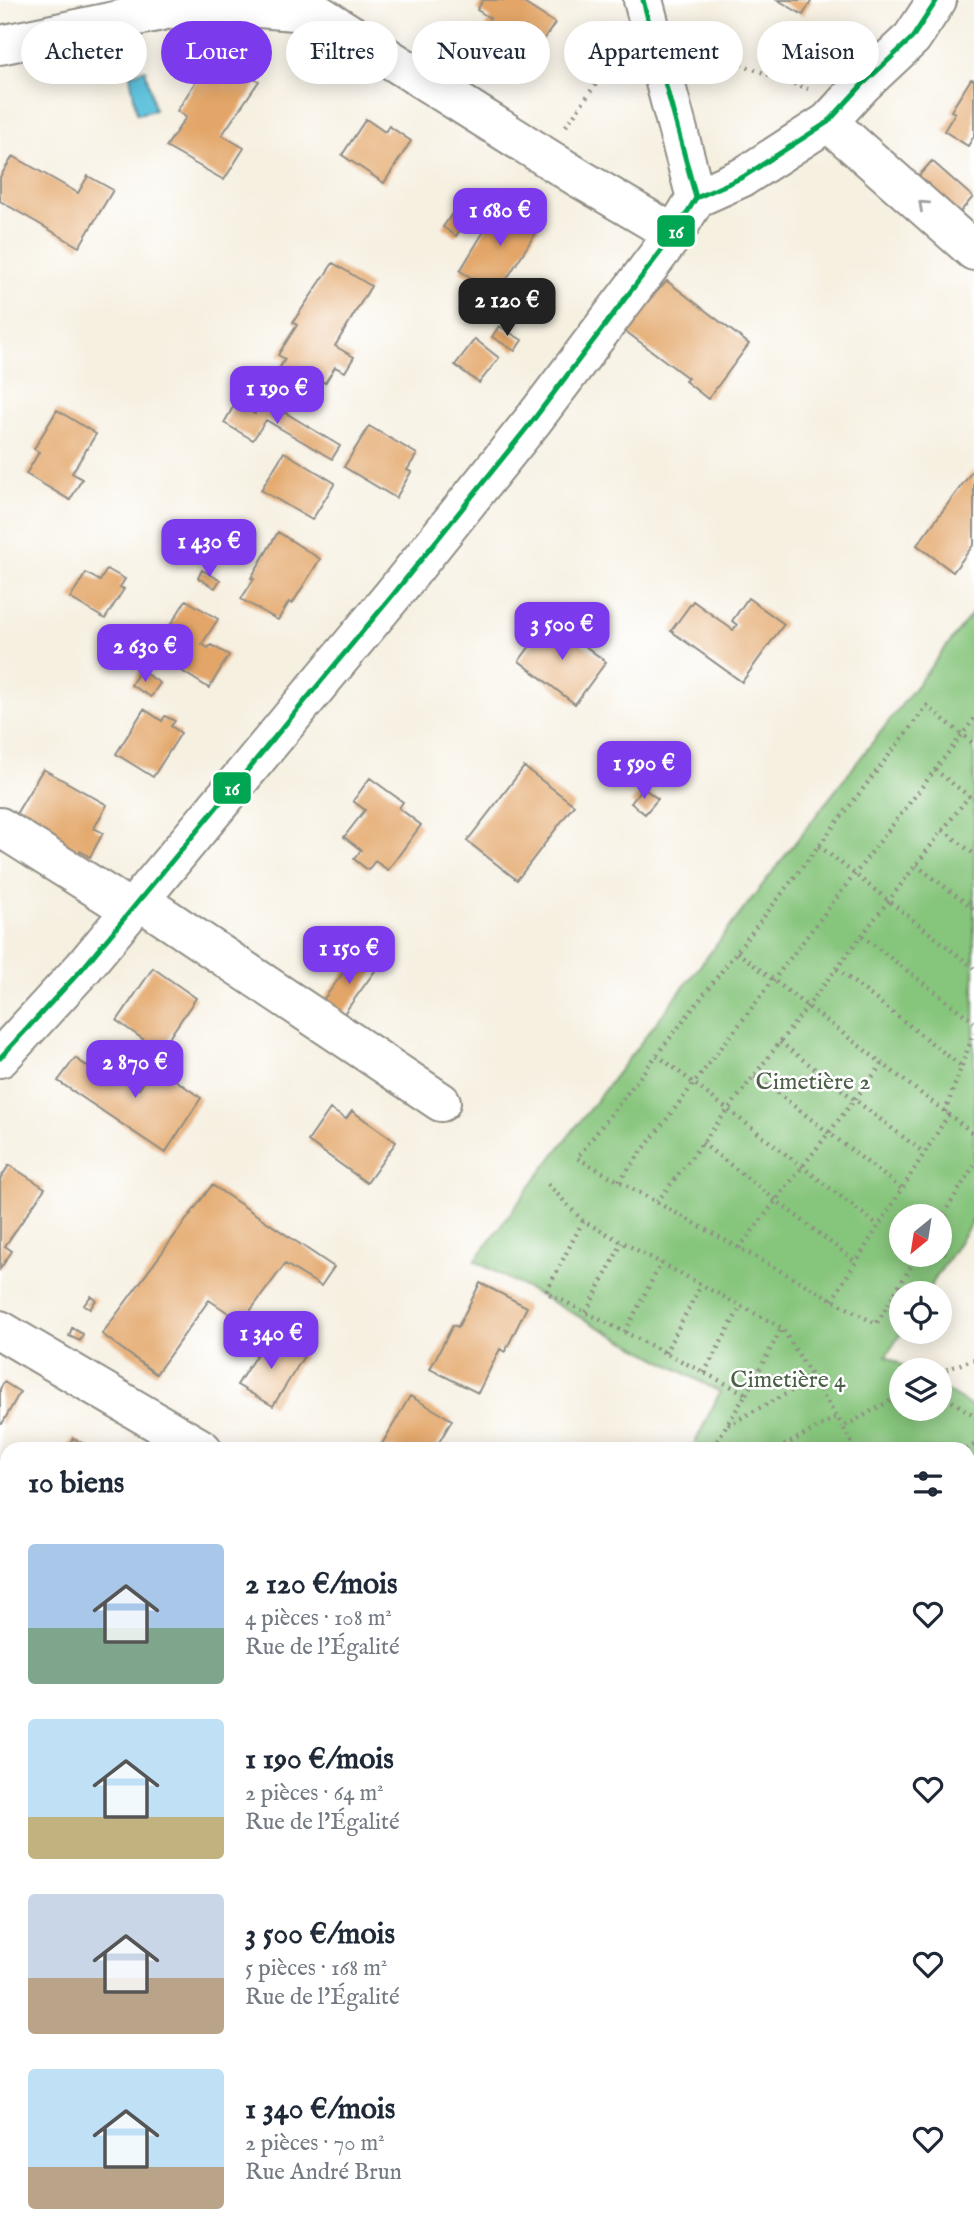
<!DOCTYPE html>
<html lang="fr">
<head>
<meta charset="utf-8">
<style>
  :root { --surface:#fff; --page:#f6f6f7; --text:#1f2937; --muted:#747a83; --accent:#7c3aed }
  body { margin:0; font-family:"IM FELL English",serif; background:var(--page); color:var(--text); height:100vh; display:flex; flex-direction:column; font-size:26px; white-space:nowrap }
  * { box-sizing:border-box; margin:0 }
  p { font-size:23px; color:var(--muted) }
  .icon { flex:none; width:38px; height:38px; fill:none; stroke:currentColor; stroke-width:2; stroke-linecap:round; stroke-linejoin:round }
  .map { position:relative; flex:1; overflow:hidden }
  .panel { position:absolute; left:0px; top:1442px; width:975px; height:798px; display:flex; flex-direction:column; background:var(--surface); border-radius:21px 21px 0 0; box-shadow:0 4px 18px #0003 }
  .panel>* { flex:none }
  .top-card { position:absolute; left:21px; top:21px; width:933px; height:63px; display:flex; gap:14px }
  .needle { width:46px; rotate:210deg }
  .tools { position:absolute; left:889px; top:1204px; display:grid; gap:14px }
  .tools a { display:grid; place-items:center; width:63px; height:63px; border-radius:50%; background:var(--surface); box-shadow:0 4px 18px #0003; font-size:35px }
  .price { position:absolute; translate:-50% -60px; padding:0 16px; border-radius:14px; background:var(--accent); color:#fff; font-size:23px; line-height:46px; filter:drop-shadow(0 2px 4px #0008) }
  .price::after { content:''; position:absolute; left:50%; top:42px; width:21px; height:16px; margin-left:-10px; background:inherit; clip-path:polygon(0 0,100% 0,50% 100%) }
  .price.on { background:#222; color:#fff }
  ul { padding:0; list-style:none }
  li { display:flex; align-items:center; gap:21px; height:175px; padding:0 28px }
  li span { display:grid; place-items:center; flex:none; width:196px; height:140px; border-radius:7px; color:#555 }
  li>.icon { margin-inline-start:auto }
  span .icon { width:84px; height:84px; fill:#fffc; stroke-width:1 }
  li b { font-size:30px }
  h2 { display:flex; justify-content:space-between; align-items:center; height:84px; padding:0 28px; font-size:30px }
  .pill { padding:0 24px; border-radius:32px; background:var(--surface); box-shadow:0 4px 18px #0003; font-size:24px; line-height:63px }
  .pill.on { background:var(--accent); color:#fff }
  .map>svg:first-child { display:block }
</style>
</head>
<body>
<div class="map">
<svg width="974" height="2240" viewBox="0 0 974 2240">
  <rect width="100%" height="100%" fill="#fff"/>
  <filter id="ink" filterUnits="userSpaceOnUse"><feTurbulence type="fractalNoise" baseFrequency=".0143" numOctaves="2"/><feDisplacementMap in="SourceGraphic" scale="14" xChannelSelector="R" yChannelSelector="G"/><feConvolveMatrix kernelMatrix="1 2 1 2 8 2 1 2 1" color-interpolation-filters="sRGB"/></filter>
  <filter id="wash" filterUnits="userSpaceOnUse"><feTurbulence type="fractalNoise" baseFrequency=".00686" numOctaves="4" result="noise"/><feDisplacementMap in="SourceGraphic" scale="28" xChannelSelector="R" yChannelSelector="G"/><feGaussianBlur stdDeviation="1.57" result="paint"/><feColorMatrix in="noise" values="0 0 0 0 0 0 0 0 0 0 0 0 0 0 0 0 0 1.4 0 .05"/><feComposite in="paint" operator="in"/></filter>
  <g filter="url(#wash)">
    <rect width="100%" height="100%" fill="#f6f0e1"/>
    <path fill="#86c57b" stroke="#587853" stroke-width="2" fill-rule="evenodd" d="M974,611v608l-48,74h-25l1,39 -16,24 24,14h-9v39h39v-22l34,21v395l-6,-3v-351h-276l28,-57 -245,-131 69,-93zM901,1216h39v39h-39z"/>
    <path fill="#5dc1dc" stroke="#447684" stroke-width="2" d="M145,69l10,41 -18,4 -7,-39z"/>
    <g id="blocks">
      <path fill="#e3a668" d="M483,0h36l36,23 -13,19 -9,-5 -11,15 -37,-25 5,-9 -13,-8z
        M778,0h34l-9,15z
        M219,45l27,17 -5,8 18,11 -37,54 22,13 -20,32 -58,-33 20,-30 -9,-6z
        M971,79l3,1v56l-6,10 -24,-15 11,-18 -4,-2z
        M366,119l19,13 4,-6 22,15 -27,42 -42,-28z
        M13,156l65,37 10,-17 25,14 -34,57 -79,-46v-24z
        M932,161l41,36 -18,21 -41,-37z
        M501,203l39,23 -42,67 -38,-22z
        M456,208l13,9 -13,19 -13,-9z
        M333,263l38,23 -36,60 19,11 -9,15 -10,-5 -10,16 -3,-2 -17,28 -37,-22 17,-28 -7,-4 19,-30 -4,-3z
        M667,281l82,63 -41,55 -23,-18 3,-3 -64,-48 19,-24z
        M499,326l23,14 -7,11 -23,-14z
        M475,339l24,19 -20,25 -24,-18z
        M234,392l6,5 -4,5 19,12 5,-11 18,11 3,-4 59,36 -8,13 -66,-39 -13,20 -29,-17 12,-21 -6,-3z
        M57,410l39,24 -24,39 10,6 -12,21 -44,-26 13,-22 -5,-3z
        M369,426l48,28 -10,16 4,2 -15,26 -52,-31z
        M284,452l51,31 -23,37 -51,-30z
        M974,469v75l-21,28 -36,-27z
        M278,532l42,27 -28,45 -3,-2 -11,18 -37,-21 13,-20 -3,-1z
        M107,569l18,10 -5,8 4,2 -19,30 -35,-21 16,-25 14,8z
        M202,570l18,10 -5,8 -17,-10z
        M748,598l36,26 -42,58 -71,-51 22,-30 40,29 4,-5 -5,-4z
        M186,600l32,19 -16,25 6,4 3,-3 18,10 -20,33 -56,-35z
        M550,619l56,43 -31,42 -56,-43z
        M140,670l20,13 -9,14 -20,-12z
        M144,709l18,12 3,-5 10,5 -4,5 10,7 -28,44 -37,-23z
        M524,767l50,38 -57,75 -50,-39z
        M43,769l64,36 -13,23 9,5 -13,24 -10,-6 -1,3 -63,-40z
        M370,778l33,24 -4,6 22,17 -33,45 -13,-9 -7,9 -14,-11 7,-9 -17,-13 21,-27 -12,-9z
        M643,788l15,11 -13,15 -14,-11z
        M358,953l19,15 -37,51 -20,-15z
        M153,968l43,30 -36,53 -43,-30z
        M75,1058l15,10 6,-9 43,30 16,-23 46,32 -36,55 -107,-72z
        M330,1109l16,10 6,-8 44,31 -29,41 -59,-42z
        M9,1165l36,23 -40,58 7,5 -12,18v-90z
        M212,1185l122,82 -13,19 -36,-22 -43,58 -33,-22 -53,74 -54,-40z
        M480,1283l47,24 -22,45 -5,-3 -22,44 -48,-24 23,-44 5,2z
        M91,1296l5,4 -6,9 -6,-4z
        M72,1328l11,6 -3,7 -11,-5z
        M269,1335l35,21 -31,50 -36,-21z
        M4,1382l16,10 -18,32 -2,-1v-34z
        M410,1396l42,24 -17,29h-56z
        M73,1438l19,11h-25z
        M7,1834v16l-7,-4z
        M7,1947v16l-7,-3z
        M0,2005l7,2v226h204l-11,7h-200z
        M974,2037v80l-6,4v-80z
        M974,2120v68l-6,4v-69z
        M454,2233h61l-4,7h-60z
        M633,2233h137l5,3 -2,4h-126z"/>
    </g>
  </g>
  <g filter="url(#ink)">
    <use href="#blocks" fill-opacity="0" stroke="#908e86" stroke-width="2"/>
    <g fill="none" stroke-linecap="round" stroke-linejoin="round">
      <defs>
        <path id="minor" d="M643,0l53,198
          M0,45l200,-42 117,10 262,165 95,56
          M828,122l146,129
          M0,827l131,83
          M139,900l302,202
          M0,1058l83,-90 309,-372 142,-177 140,-185 22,-36 47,-21 85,-55 34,-37 50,-47 25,-38
          M0,1330l202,119
          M968,1836l6,3
          M861,2233l13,7"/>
      </defs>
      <use href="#minor" stroke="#908e86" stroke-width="42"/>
      <path stroke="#908e86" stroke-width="4.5" stroke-dasharray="2 5" stroke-linecap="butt" d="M693,36l41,26 74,27
        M566,126l52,-73
        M935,770l39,30
        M943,830l31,24
        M819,846l155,122
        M916,865l58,44
        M862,936l112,86
        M737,952l237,182
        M837,969l124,97
        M780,1042l144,111
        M657,1055l222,171
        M755,1076l147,113
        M945,1112l29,-80
        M702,1143l154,119
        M619,1181l355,-462
        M548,1184l35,37 199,107 61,99
        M657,1202l312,-406
        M940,1220l34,-55
        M583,1221l-37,71 200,102 -34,55
        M739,1248l144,-185
        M918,1255l-42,69 -299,-166 350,-452 47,38
        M832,1300l117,-186
        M586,1312l36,-69
        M625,1332l36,-69
        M665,1353l36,-68
        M940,1372l34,-13
        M704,1373l37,-67
        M746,1394l36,-66
        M940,1394l34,21
        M728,1425l86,-46
        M778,1449l59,-32
        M855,1449l-12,-22 58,-32
        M966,1449l8,-4
        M968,1499l6,-3
        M968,1549l6,-3
        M968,1598l6,-3
        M968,1649l6,-3
        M968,1656l6,11
        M968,1700l6,-4
        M968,1752l6,-3"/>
      <use href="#minor" stroke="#fff" stroke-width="38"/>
      <defs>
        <path id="bus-1" d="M643,0l53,198
          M0,1058l83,-90 309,-372 142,-177 140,-185 22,-36 47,-21 85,-55 34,-37 50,-47 25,-38"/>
      </defs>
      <use href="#bus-1" stroke="#fff" stroke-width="10"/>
      <use href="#bus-1" stroke="#00a651" stroke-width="5"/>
    </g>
    <defs><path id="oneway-chevron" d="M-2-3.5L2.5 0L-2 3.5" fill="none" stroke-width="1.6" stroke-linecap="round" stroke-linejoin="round" transform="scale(1.75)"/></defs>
    <use stroke="#a0a0a0" href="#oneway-chevron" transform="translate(923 205) rotate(-138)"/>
  </g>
  <g text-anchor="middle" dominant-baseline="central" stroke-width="5" stroke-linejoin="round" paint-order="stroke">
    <g font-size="24" fill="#4b6147" stroke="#fff">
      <text x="813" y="1082">Cimetière 2</text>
      <text x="788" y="1380">Cimetière 4</text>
    </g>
  </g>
  <g stroke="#fff" stroke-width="2.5">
    <rect x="656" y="214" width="40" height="34" rx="7" fill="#00a651"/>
    <rect x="212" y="771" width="40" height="34" rx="7" fill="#00a651"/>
  </g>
  <g font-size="19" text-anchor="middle" font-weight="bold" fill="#fff">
    <text x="676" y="238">16</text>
    <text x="232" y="795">16</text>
  </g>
</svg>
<div class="tools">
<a><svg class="needle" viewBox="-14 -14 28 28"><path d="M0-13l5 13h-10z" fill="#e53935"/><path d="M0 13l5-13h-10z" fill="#747a83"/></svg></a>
<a><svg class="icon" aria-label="locate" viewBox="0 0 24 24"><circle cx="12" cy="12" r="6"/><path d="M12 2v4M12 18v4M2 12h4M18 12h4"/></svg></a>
<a><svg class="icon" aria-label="layers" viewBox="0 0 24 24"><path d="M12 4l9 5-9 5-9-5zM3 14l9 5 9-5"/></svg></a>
</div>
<b class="price" style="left:500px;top:248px">1 680 €</b>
<b class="price on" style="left:507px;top:338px">2 120 €</b>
<b class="price" style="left:277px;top:426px">1 190 €</b>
<b class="price" style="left:209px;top:579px">1 430 €</b>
<b class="price" style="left:562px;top:662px">3 500 €</b>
<b class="price" style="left:145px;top:684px">2 630 €</b>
<b class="price" style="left:644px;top:801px">1 590 €</b>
<b class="price" style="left:349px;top:986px">1 150 €</b>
<b class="price" style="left:135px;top:1100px">2 870 €</b>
<b class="price" style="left:271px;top:1371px">1 340 €</b>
<div class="top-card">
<a class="pill">Acheter</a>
<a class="pill on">Louer</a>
<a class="pill">Filtres</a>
<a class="pill">Nouveau</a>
<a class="pill">Appartement</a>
<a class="pill">Maison</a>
</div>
<section class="panel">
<h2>10 biens<svg class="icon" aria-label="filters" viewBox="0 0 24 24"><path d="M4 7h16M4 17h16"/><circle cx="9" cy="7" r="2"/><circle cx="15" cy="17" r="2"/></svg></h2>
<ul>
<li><span style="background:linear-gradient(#a9c7e8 60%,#7fa58c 0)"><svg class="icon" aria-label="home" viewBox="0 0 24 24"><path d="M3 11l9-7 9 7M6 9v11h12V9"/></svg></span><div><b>2 120 €/mois</b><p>4 pièces · 108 m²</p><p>Rue de l'Égalité</p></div><svg class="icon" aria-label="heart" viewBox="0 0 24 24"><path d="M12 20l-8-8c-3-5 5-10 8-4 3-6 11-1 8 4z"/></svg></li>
<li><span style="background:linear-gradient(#bfe0f5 70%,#c2b280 0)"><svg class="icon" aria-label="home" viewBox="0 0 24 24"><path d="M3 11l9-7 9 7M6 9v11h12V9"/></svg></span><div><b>1 190 €/mois</b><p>2 pièces · 64 m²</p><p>Rue de l'Égalité</p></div><svg class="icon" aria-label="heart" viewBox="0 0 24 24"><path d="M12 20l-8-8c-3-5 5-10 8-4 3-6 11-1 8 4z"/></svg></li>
<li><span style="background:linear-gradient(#c9d6e8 60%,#b9a48a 0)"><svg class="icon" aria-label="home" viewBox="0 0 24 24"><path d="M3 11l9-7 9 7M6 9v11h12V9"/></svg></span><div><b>3 500 €/mois</b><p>5 pièces · 168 m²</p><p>Rue de l'Égalité</p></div><svg class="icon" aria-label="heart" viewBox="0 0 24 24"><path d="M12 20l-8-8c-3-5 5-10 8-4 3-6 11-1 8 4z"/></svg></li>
<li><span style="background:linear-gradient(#bfe0f5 70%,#b9a48a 0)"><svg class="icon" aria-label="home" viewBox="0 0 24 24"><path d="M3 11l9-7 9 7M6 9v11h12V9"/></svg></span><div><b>1 340 €/mois</b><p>2 pièces · 70 m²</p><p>Rue André Brun</p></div><svg class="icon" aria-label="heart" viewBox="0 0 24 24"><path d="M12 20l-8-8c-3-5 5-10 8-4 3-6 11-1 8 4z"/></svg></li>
</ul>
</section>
</div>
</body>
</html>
